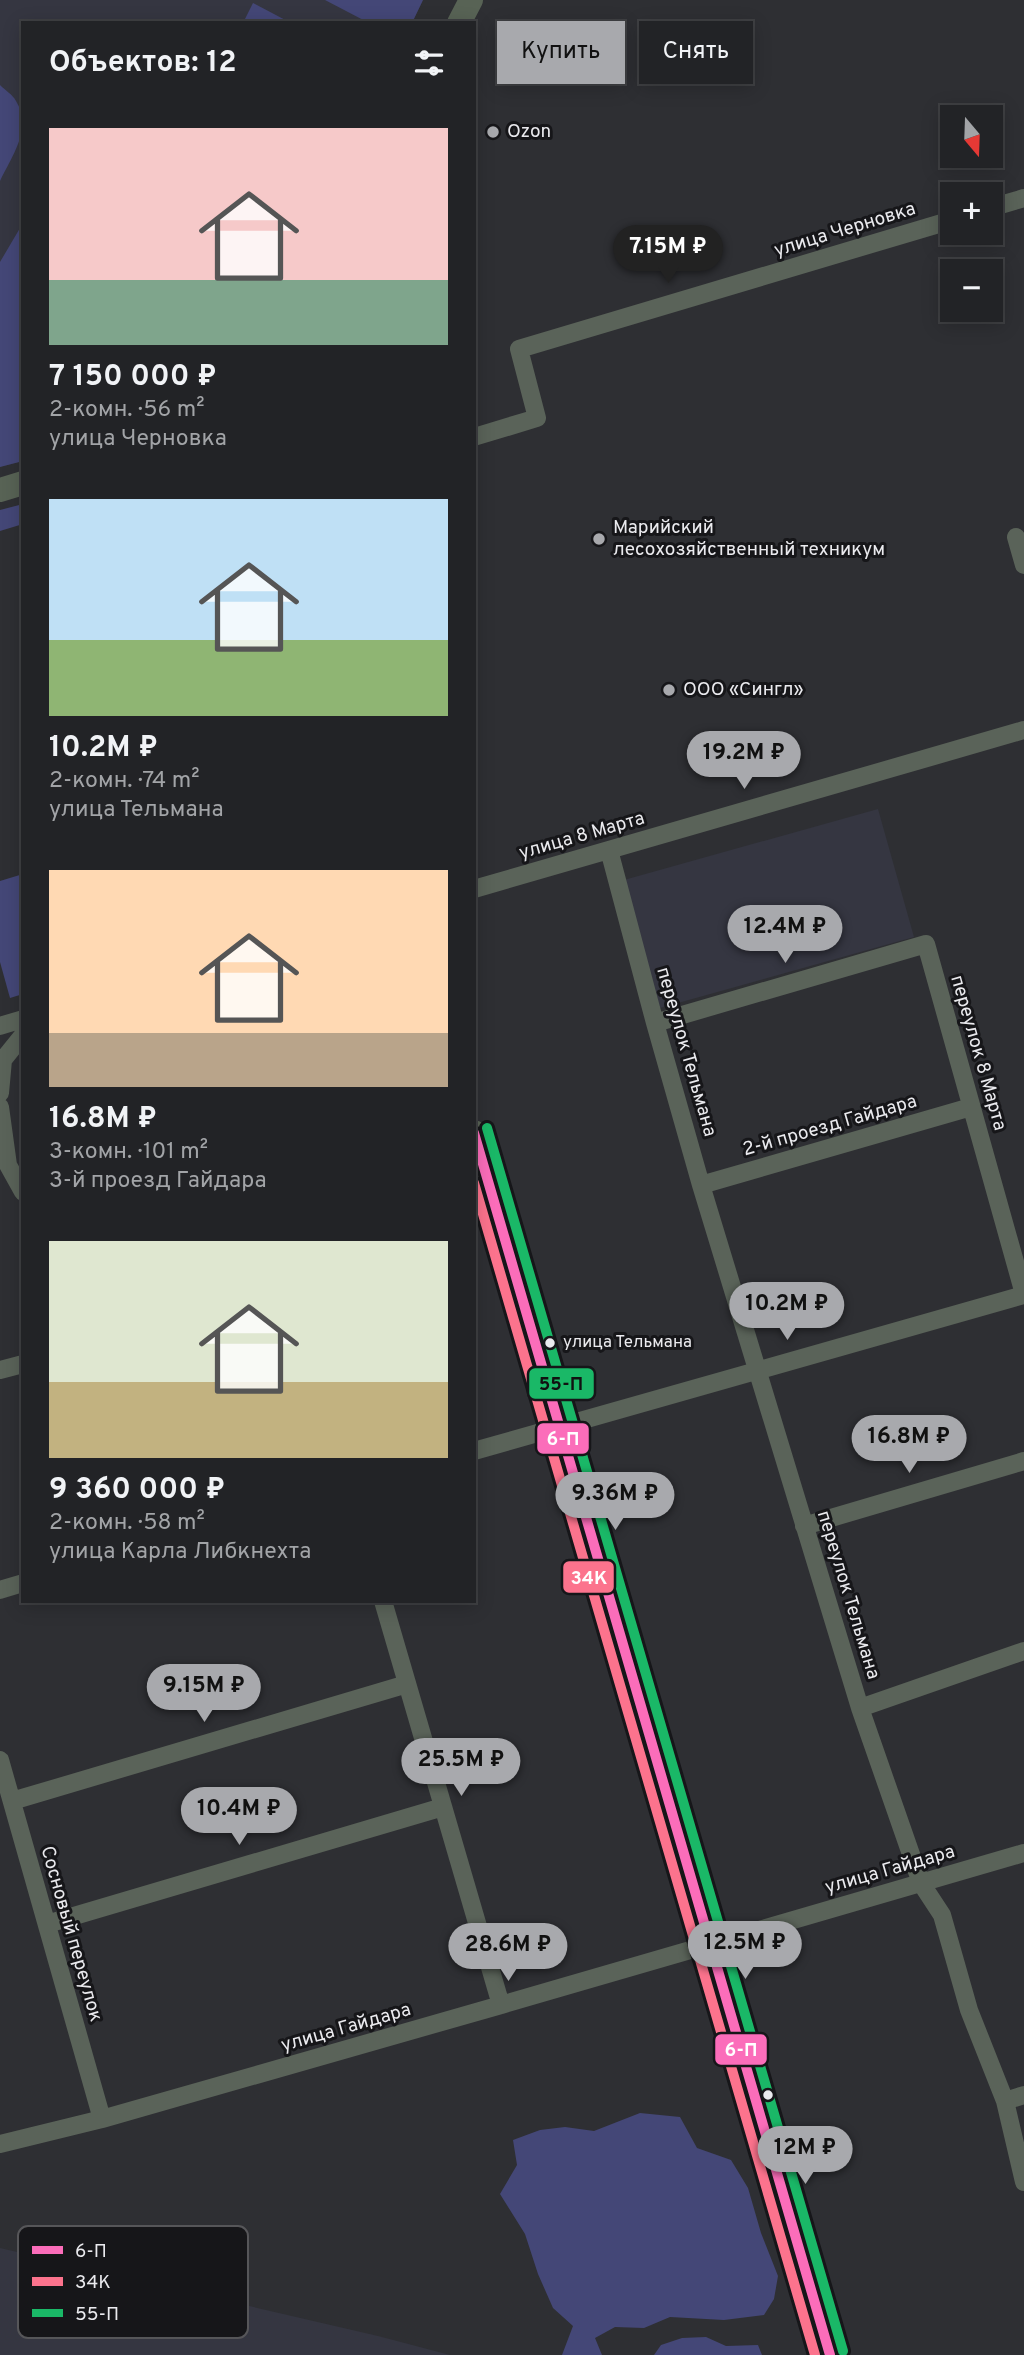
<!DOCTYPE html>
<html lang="ru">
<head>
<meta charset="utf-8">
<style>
  :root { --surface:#222326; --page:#2e2f32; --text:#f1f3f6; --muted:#a2a4a7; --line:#3f4043; --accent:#a8a9ad }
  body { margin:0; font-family:Overpass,sans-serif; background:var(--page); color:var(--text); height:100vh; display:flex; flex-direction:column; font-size:26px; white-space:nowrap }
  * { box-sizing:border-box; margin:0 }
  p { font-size:23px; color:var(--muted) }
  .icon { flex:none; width:38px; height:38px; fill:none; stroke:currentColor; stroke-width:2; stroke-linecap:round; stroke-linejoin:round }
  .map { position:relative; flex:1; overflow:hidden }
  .side { position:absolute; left:21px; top:21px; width:455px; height:1582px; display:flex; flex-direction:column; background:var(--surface); border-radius:0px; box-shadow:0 4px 18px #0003,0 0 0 2px var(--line) }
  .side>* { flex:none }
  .banner { position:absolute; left:497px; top:21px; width:422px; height:63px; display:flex; gap:14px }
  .needle { width:46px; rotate:161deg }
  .fabs { position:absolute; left:940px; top:105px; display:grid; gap:14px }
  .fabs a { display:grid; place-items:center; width:63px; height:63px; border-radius:0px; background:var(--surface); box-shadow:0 4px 18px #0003,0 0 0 2px var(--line); font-size:35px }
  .price { position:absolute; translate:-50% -60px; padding:0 16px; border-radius:24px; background:var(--accent); color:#111; font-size:23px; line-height:46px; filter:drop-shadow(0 2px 4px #0008) }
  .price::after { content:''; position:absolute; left:50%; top:42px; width:21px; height:16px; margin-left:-10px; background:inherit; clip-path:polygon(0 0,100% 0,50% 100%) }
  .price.current { background:#222; color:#fff }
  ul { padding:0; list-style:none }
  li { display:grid; align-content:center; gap:14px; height:371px; padding:0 28px }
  li span { display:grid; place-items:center; height:217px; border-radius:0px; color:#555 }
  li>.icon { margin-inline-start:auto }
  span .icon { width:126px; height:126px; fill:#fffc; stroke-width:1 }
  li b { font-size:30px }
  h2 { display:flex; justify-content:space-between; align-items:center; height:84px; padding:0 28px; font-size:30px }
  .tag { padding:0 24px; border-radius:0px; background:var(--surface); box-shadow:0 4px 18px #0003,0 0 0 2px var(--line); font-size:24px; line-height:63px }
  .tag.current { background:var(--accent); color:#111 }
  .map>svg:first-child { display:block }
</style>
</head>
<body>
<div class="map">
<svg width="1024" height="2355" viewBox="0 0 1024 2355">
  <rect width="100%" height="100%" fill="#2e2f33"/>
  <path fill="#353641" d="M0,0h423l-11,23h-389v438l-23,6z
    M878,809l36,128 -254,71 -36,-128z
    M0,2248l378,88 72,19h-450z"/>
  <path fill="#444777" d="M325,0h98l-11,23h-43z
    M253,3l38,20h-48z
    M0,85c5,5 13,10 16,16 17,27 -4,55 -16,80z
    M23,223v238l-23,6v-205z
    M23,504v20l-23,7v-21z
    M23,874v120l-13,4 -10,-36v-81z
    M640,2113l40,4 17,31 34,12 17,28 13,45 17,43 -4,23 -10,16 -40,5 -54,-3 -26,11 -29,-1 -20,11 7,17h-40l11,-29 -20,-18 -15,-34 -13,-40 -25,-40 17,-29 -4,-25 27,-10 25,-3 29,4z
    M706,2337l20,9 32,-1 4,10h-108l7,-10 21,-7z"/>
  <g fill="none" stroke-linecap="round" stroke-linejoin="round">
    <path stroke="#5a6359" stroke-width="18" d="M990,208l34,-10
      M474,437l63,-19 -18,-69 433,-129
      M1016,537l8,28
      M609,850l46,173 46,162 159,523 61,175 21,32 27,95 36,91 19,81
      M474,889l550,-159
      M655,1023l271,-79 98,350
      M0,1026l23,-7
      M0,1093l3,-33 20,-25
      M0,1107l8,58 15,27
      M701,1185l270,-78
      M0,1370l23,-6
      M474,1451l550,-156
      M804,1526l220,-65
      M0,1590l23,-7
      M383,1601l118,404
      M860,1708l164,-57
      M0,1760l102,359
      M12,1801l395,-117
      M47,1924l396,-117
      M1005,2101l19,-6
      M0,2144l102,-25 399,-114 523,-152"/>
    <path stroke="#586355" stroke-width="24" d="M459,23l12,-23
      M0,490l23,-7
      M474,1132l356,1223"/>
    <defs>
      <path id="bus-1" d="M474,1133l356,1222"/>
      <path id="bus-2" d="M474,1183l341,1172"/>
      <path id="bus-3" d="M487,1128l356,1223"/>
    </defs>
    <use href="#bus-1" stroke="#161619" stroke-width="16"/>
    <use href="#bus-2" stroke="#161619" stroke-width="16"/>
    <use href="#bus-3" stroke="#161619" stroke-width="16"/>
    <use href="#bus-1" stroke="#fb6dba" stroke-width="10"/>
    <use href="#bus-2" stroke="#fc738d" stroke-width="10"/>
    <use href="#bus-3" stroke="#1ab867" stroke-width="10"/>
  </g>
  <g fill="#a8a9ad" stroke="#161619" stroke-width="2.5">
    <circle cx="493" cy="132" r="7"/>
    <circle cx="599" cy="539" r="7"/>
    <circle cx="669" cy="690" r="7"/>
  </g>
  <g fill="#eaeaee" stroke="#161619" stroke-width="2.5">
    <circle cx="550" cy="1343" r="6"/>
    <circle cx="768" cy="2095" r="6"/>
  </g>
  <g text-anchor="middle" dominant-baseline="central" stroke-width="6" stroke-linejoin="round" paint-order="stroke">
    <g font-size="17" fill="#eaeaee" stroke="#161619" text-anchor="start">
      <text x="563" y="1343">улица Тельмана</text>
    </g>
    <g font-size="19" fill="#eaeaee" stroke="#161619" text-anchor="start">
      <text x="507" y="132">Ozon</text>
      <text x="613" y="528">Марийский<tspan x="613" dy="22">лесохозяйственный техникум</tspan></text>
      <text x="683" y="690">ООО «Сингл»</text>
    </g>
    <g font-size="19" fill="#eaeaee" stroke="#161619">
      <text transform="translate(845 230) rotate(-17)">улица Черновка</text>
      <text transform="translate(582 836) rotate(-16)">улица 8 Марта</text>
      <text transform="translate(686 1052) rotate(74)">переулок Тельмана</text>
      <text transform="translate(978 1053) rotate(74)">переулок 8 Марта</text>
      <text transform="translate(830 1126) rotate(-16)">2-й проезд Гайдара</text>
      <text transform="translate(848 1595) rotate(73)">переулок Тельмана</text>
      <text transform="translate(890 1870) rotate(-16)">улица Гайдара</text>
      <text transform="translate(71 1934) rotate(74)">Сосновый переулок</text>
      <text transform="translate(346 2028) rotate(-16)">улица Гайдара</text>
    </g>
  </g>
  <rect x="18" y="2226" width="230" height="112" rx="10" fill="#161619" stroke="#565659" stroke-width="2"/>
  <rect x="32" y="2246" width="31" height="8" fill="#fb6dba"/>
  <rect x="32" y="2277" width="31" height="9" fill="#fc738d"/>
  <rect x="32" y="2309" width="31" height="8" fill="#1ab867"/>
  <g font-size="19" fill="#eaeaee">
    <text x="75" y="2257">6-П</text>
    <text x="75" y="2288">34К</text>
    <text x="75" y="2320">55-П</text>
  </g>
  <g stroke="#161619" stroke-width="2.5">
    <rect x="528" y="1367" width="67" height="33" rx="7" fill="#1ab867"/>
    <rect x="536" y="1422" width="54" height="33" rx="7" fill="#fb6dba"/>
    <rect x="562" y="1560" width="53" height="34" rx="7" fill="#fc738d"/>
    <rect x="714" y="2033" width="54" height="33" rx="7" fill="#fb6dba"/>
  </g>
  <g font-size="19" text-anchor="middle" font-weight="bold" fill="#fff">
    <text x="563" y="1445">6-П</text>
    <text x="589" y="1584">34К</text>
    <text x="741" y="2056">6-П</text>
  </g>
  <g font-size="19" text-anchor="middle" font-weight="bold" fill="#111">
    <text x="561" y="1390">55-П</text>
  </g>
</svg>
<div class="fabs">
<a><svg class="needle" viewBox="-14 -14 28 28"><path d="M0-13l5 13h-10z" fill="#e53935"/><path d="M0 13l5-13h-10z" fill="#a2a4a7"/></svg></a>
<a>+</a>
<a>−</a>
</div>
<b class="price current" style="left:668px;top:285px">7.15M ₽</b>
<b class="price" style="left:744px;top:791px">19.2M ₽</b>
<b class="price" style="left:785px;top:965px">12.4M ₽</b>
<b class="price" style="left:787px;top:1342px">10.2M ₽</b>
<b class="price" style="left:909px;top:1475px">16.8M ₽</b>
<b class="price" style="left:615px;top:1532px">9.36M ₽</b>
<b class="price" style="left:204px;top:1724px">9.15M ₽</b>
<b class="price" style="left:461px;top:1798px">25.5M ₽</b>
<b class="price" style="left:239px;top:1847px">10.4M ₽</b>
<b class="price" style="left:745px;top:1981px">12.5M ₽</b>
<b class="price" style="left:508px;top:1983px">28.6M ₽</b>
<b class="price" style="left:805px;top:2186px">12M ₽</b>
<div class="banner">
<a class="tag current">Купить</a>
<a class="tag">Снять</a>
</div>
<section class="side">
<h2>Объектов: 12<svg class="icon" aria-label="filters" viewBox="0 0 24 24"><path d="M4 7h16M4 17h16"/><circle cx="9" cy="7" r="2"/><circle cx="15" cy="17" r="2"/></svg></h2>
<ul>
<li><span style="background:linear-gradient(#f6c9c9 70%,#7fa58c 0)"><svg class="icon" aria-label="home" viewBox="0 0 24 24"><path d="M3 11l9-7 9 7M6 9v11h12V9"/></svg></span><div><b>7 150 000 ₽</b><p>2-комн. · 56 m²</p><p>улица Черновка</p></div></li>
<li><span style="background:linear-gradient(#bfe0f5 65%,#8fb573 0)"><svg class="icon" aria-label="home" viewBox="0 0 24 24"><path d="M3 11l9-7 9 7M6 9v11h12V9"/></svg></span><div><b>10.2M ₽</b><p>2-комн. · 74 m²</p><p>улица Тельмана</p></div></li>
<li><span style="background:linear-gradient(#ffd9b3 75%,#b9a48a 0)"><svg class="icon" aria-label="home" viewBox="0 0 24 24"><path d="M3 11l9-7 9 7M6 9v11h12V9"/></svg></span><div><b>16.8M ₽</b><p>3-комн. · 101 m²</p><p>3-й проезд Гайдара</p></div></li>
<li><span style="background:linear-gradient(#dfe7d0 65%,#c2b280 0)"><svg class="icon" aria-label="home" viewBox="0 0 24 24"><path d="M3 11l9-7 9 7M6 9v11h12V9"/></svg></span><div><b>9 360 000 ₽</b><p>2-комн. · 58 m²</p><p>улица Карла Либкнехта</p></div></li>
</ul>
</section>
</div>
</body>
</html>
